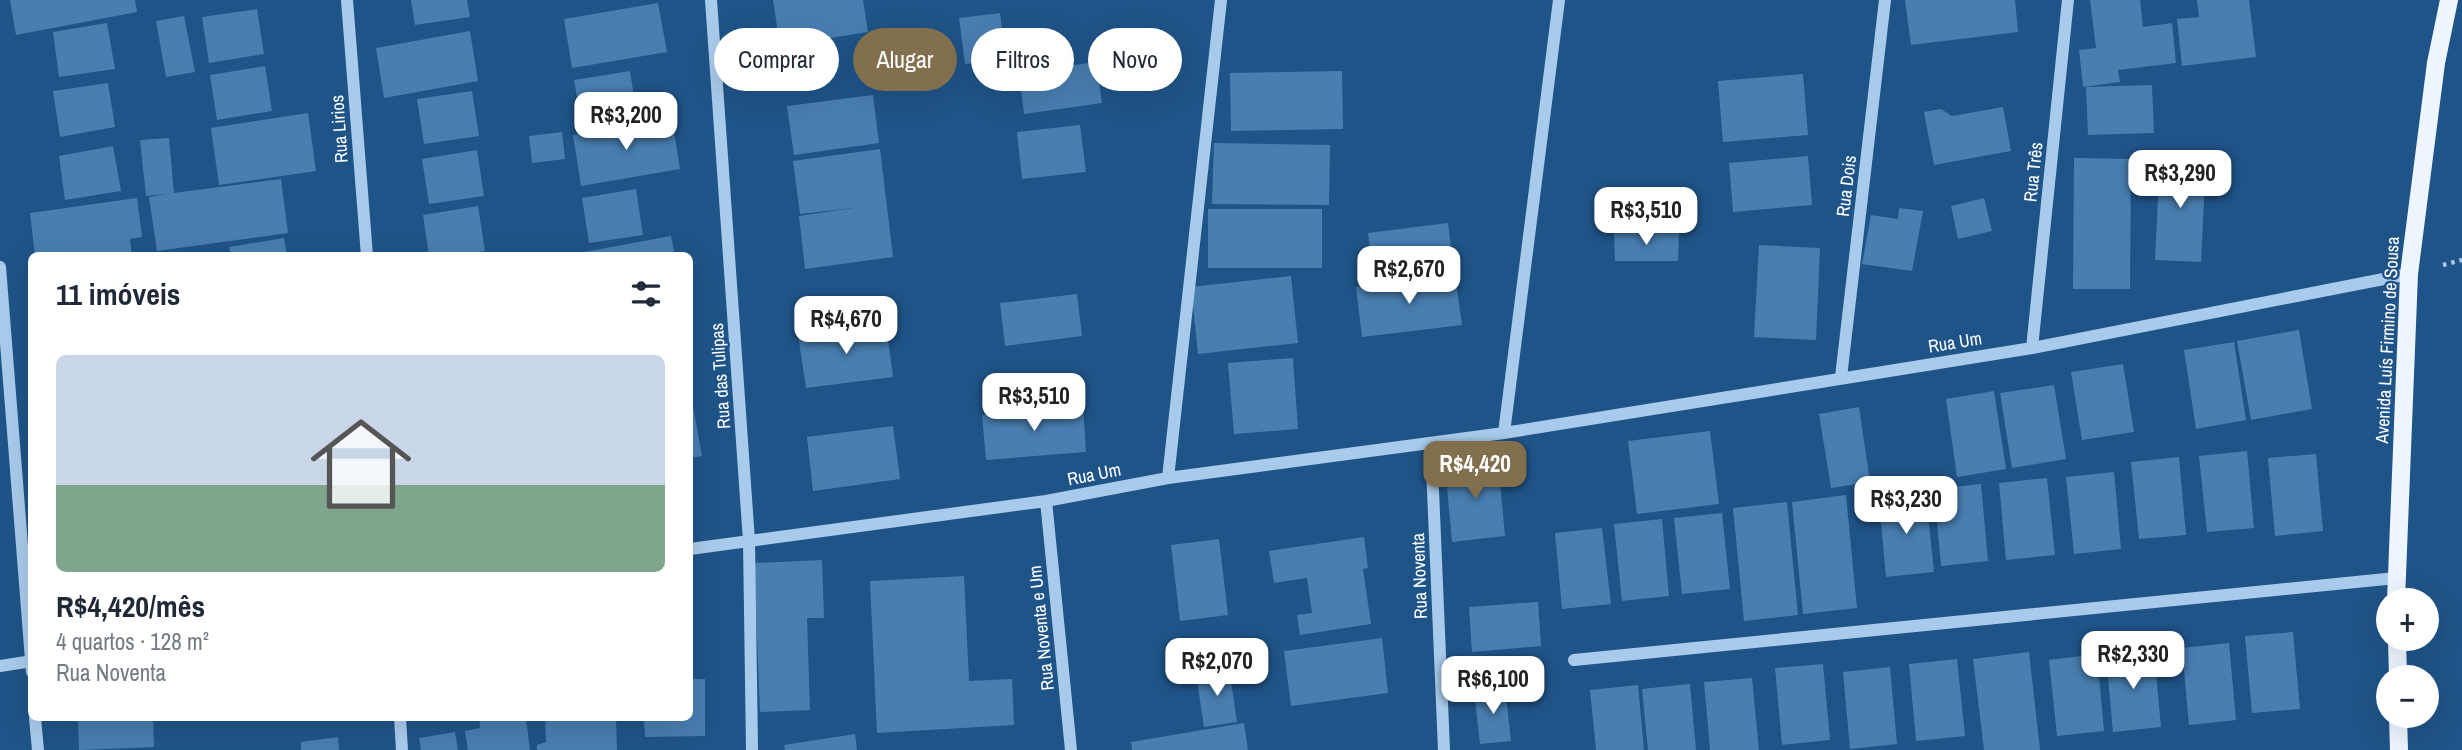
<!DOCTYPE html>
<html lang="pt">
<head>
<meta charset="utf-8">
<style>
  :root { --surface:#fff; --page:#f2f2f3; --text:#1f2937; --muted:#747a83; --line:#e0e1e3; --accent:#816f4e }
  body { margin:0; font-family:"Archivo Narrow",sans-serif; background:var(--page); color:var(--text); height:100vh; display:flex; flex-direction:column; font-size:26px; white-space:nowrap }
  * { box-sizing:border-box; margin:0 }
  p { font-size:23px; color:var(--muted) }
  .icon { flex:none; width:38px; height:38px; fill:none; stroke:currentColor; stroke-width:2; stroke-linecap:round; stroke-linejoin:round }
  .map { position:relative; flex:1; overflow:hidden }
  .details { position:absolute; left:28px; top:252px; width:665px; height:469px; display:flex; flex-direction:column; background:var(--surface); border-radius:10px; box-shadow:0 7px 28px #0002 }
  .details>* { flex:none }
  .hud { position:absolute; left:714px; top:28px; width:665px; height:63px; display:flex; gap:14px }
  .fabs { position:absolute; left:2376px; top:588px; display:grid; gap:14px }
  .fabs a { display:grid; place-items:center; width:63px; height:63px; border-radius:50%; background:var(--surface); box-shadow:0 7px 28px #0002; font-size:35px }
  .price { position:absolute; translate:-50% -60px; padding:0 16px; border-radius:14px; background:#fff; color:#222; font-size:23px; line-height:46px; filter:drop-shadow(0 2px 4px #0008) }
  .price::after { content:''; position:absolute; left:50%; top:42px; width:21px; height:16px; margin-left:-10px; background:inherit; clip-path:polygon(0 0,100% 0,50% 100%) }
  .price.active { background:var(--accent); color:#fff }
  ul { padding:0; list-style:none }
  li { display:grid; align-content:center; gap:14px; height:371px; padding:0 28px }
  li+li { border-top:2px solid var(--line) }
  li span { display:grid; place-items:center; height:217px; border-radius:10px; color:#555 }
  li>.icon { margin-inline-start:auto }
  span .icon { width:126px; height:126px; fill:#fffc; stroke-width:1 }
  li b { font-size:30px }
  h2 { display:flex; justify-content:space-between; align-items:center; height:84px; padding:0 28px; font-size:30px }
  .tag { padding:0 24px; border-radius:32px; background:var(--surface); box-shadow:0 7px 28px #0002; font-size:24px; line-height:63px }
  .tag.active { background:var(--accent); color:#fff }
  .map>svg:first-child { display:block }
</style>
</head>
<body>
<div class="map">
<svg width="2462" height="750" viewBox="0 0 2462 750">
  <rect width="100%" height="100%" fill="#1f5488"/>
  <path fill="#487eb0" d="M10,0h125l2,12 -121,23z
    M411,0h56l3,17 -55,8z
    M773,0h90l5,32 -88,14z
    M1905,0h110l3,32 -107,13z
    M2090,0h50l3,27 29,-4 4,40 -58,7 2,12 -37,5 -4,-37 17,-2z
    M2197,0h52l7,57 -74,9 -5,-47 22,-2z
    M658,3l9,49 -95,16 -8,-49z
    M257,9l7,45 -55,9 -7,-46z
    M1000,13l6,46 -41,5 -6,-46z
    M184,16l11,56 -29,5 -10,-56z
    M107,23l8,46 -56,8 -6,-45z
    M470,31l8,50 -94,17 -8,-50z
    M1096,62l6,41 -78,11 -5,-41z
    M265,66l7,45 -55,9 -7,-45z
    M630,71l7,45 -55,9 -8,-45z
    M1342,71l1,58 -112,2 -1,-58z
    M1803,74l5,61 -85,7 -5,-61z
    M108,83l7,44 -55,10 -7,-46z
    M2152,85l2,48 -66,2 -2,-48z
    M472,91l7,45 -55,8 -7,-45z
    M873,95l6,48 -85,12 -7,-49z
    M2003,107l8,44 -77,14 -10,-53 17,-3 11,7z
    M308,113l8,58 -97,14 -8,-57z
    M672,119l8,50 -99,17 -8,-51z
    M1080,125l6,47 -64,7 -5,-47z
    M562,132l3,27 -33,4 -3,-27z
    M169,138l5,55 107,-14 7,54 -131,18 -8,-54 18,-3 -21,2 -6,-56z
    M1214,143l116,2 -1,60 -117,-1z
    M113,146l8,45 -56,9 -6,-44z
    M880,149l13,108 -88,12 -6,-53 54,-8 -53,6 -7,-53z
    M477,150l7,46 -55,8 -7,-45z
    M1808,156l4,49 -79,7 -4,-49z
    M2160,157l46,2 -5,103 -46,-2z
    M2074,158l57,1 -1,130h-57z
    M636,189l7,46 -54,8 -7,-45z
    M137,198l5,39 -12,2 2,17h-97l-5,-43z
    M1984,198l8,33 -34,8 -7,-33z
    M478,206l7,45 -30,5h-26l-6,-41z
    M1899,208l24,3 -11,60 -50,-7 9,-49 27,4z
    M1208,209h114v59h-114z
    M1448,223l6,50 -80,10 -6,-50z
    M1614,233h65l-1,28h-63z
    M671,236l4,20h-91v-4z
    M284,238l3,18h-56l-2,-9z
    M1759,245l61,3 -4,92 -62,-3z
    M1455,275l7,50 -100,12 -6,-50z
    M1291,276l7,67 -100,11 -7,-67z
    M1077,294l5,42 -77,10 -5,-43z
    M886,324l7,53 -87,11 -8,-53z
    M2299,330l13,79 -61,11 -14,-79z
    M2234,342l12,78 -50,9 -12,-79z
    M1293,358l5,71 -64,5 -6,-71z
    M2123,364l11,68 -52,8 -11,-68z
    M2054,385l12,74 -54,9 -12,-75z
    M1994,391l12,78 -49,8 -11,-78z
    M693,406l9,50 -12,2v-51z
    M1083,406l3,46 -100,8 -4,-45z
    M1859,407l11,75 -39,6 -12,-74z
    M893,426l7,53 -87,12 -6,-54z
    M1710,431l9,73 -82,10 -9,-73z
    M2247,451l7,77 -47,4 -8,-76z
    M2316,454l7,77 -48,5 -7,-78z
    M2179,457l7,78 -47,4 -8,-77z
    M1498,460l7,76 -53,6 -7,-77z
    M2114,472l7,77 -47,5 -8,-77z
    M2047,478l8,77 -49,5 -7,-77z
    M1981,484l7,77 -47,5 -7,-77z
    M1846,495l11,113 -54,6 -11,-112z
    M1926,495l8,77 -48,5 -7,-77z
    M1787,502l11,113 -54,6 -11,-113z
    M1722,513l8,76 -48,5 -8,-76z
    M1662,519l7,77 -47,5 -8,-77z
    M1602,528l9,76 -49,5 -7,-76z
    M1364,537l4,31 -5,1 8,55 -71,11 -3,-20 15,-2 -5,-35 -33,5 -5,-32z
    M1219,539l9,76 -48,6 -9,-76z
    M822,560l2,58h-17l3,92 -50,2 -6,-149z
    M964,576l5,105 43,-2 2,46 -137,8 -7,-152z
    M1538,602l3,44 -69,6 -3,-45z
    M2293,632l7,77 -48,4 -7,-77z
    M1382,638l6,55 -97,13 -7,-55z
    M2229,643l7,77 -47,5 -7,-77z
    M2154,650l7,77 -48,5 -7,-77z
    M2029,652l11,98h-56l-11,-91z
    M2097,654l7,77 -47,5 -8,-76z
    M1957,659l8,77 -49,5 -7,-77z
    M1823,664l7,76 -48,5 -7,-77z
    M1890,667l7,77 -47,5 -7,-77z
    M1229,668l8,54 -33,5 -8,-53z
    M1752,678l7,72h-49l-6,-68z
    M690,679h15v57l-60,1 -1,-19h46z
    M1690,684l6,66h-48l-6,-61z
    M1638,685l6,65h-48l-6,-60z
    M1505,687l6,54 -31,3 -6,-53z
    M78,718h75l1,29 -75,3z
    M479,718h47l4,32h-62l-3,-19 15,-3z
    M545,718h71l1,32h-80v-5l9,-3z
    M1244,723l4,27h-116l-1,-8z
    M455,732l3,18h-37l-2,-12z
    M855,734l2,16h-72l-1,-5z
    M338,737l1,13h-38v-8z"/>
  <g fill="none" stroke-linecap="round" stroke-linejoin="round">
    <path stroke="#a9cbeb" stroke-width="4.5" stroke-dasharray="3.5 5" stroke-linecap="butt" d="M2443,265l19,-5"/>
    <path stroke="#a9cbeb" stroke-width="12" d="M347,0l20,256
      M711,0l38,541 3,209
      M0,267l32,405
      M2032,348l36,-348
      M1841,377l44,-377
      M1504,433l55,-433
      M1431,443l13,307
      M1168,478l53,-478
      M1046,501l25,249
      M690,549l356,-48 122,-23 336,-45 528,-85 377,-74
      M1574,660l822,-82
      M0,666l32,-5
      M35,718l3,32
      M400,718l2,32"/>
    <path stroke="#edf5fe" stroke-width="18" d="M2396,600l13,-326 27,-211 13,-63
      M2397,639l1,38
      M2398,716l1,34"/>
  </g>
  <g text-anchor="middle" dominant-baseline="central" stroke-width="5" stroke-linejoin="round" paint-order="stroke">
    <g font-size="18" fill="#fff" stroke="#1f5488">
      <text transform="translate(339 129) rotate(-94)">Rua Lirios</text>
      <text transform="translate(2033 172) rotate(-84)">Rua Três</text>
      <text transform="translate(1846 186) rotate(-83)">Rua Dois</text>
      <text transform="translate(2387 340) rotate(-87)">Avenida Luís Firmino de Sousa</text>
      <text transform="translate(1955 342) rotate(-9)">Rua Um</text>
      <text transform="translate(720 376) rotate(-94)">Rua das Tulipas</text>
      <text transform="translate(1094 474) rotate(-11)">Rua Um</text>
      <text transform="translate(1419 576) rotate(-92)">Rua Noventa</text>
      <text transform="translate(1041 628) rotate(-96)">Rua Noventa e Um</text>
    </g>
  </g>
</svg>
<div class="fabs">
<a>+</a>
<a>−</a>
</div>
<b class="price" style="left:626px;top:152px">R$3,200</b>
<b class="price" style="left:2180px;top:210px">R$3,290</b>
<b class="price" style="left:1646px;top:247px">R$3,510</b>
<b class="price" style="left:1409px;top:306px">R$2,670</b>
<b class="price" style="left:846px;top:356px">R$4,670</b>
<b class="price" style="left:1034px;top:433px">R$3,510</b>
<b class="price active" style="left:1475px;top:501px">R$4,420</b>
<b class="price" style="left:1906px;top:536px">R$3,230</b>
<b class="price" style="left:2133px;top:691px">R$2,330</b>
<b class="price" style="left:1217px;top:698px">R$2,070</b>
<b class="price" style="left:1493px;top:716px">R$6,100</b>
<div class="hud">
<a class="tag">Comprar</a>
<a class="tag active">Alugar</a>
<a class="tag">Filtros</a>
<a class="tag">Novo</a>
</div>
<section class="details">
<h2>11 imóveis<svg class="icon" aria-label="filters" viewBox="0 0 24 24"><path d="M4 7h16M4 17h16"/><circle cx="9" cy="7" r="2"/><circle cx="15" cy="17" r="2"/></svg></h2>
<ul>
<li><span style="background:linear-gradient(#c9d6e8 60%,#7fa58c 0)"><svg class="icon" aria-label="home" viewBox="0 0 24 24"><path d="M3 11l9-7 9 7M6 9v11h12V9"/></svg></span><div><b>R$4,420/mês</b><p>4 quartos · 128 m²</p><p>Rua Noventa</p></div></li>
</ul>
</section>
</div>
</body>
</html>
